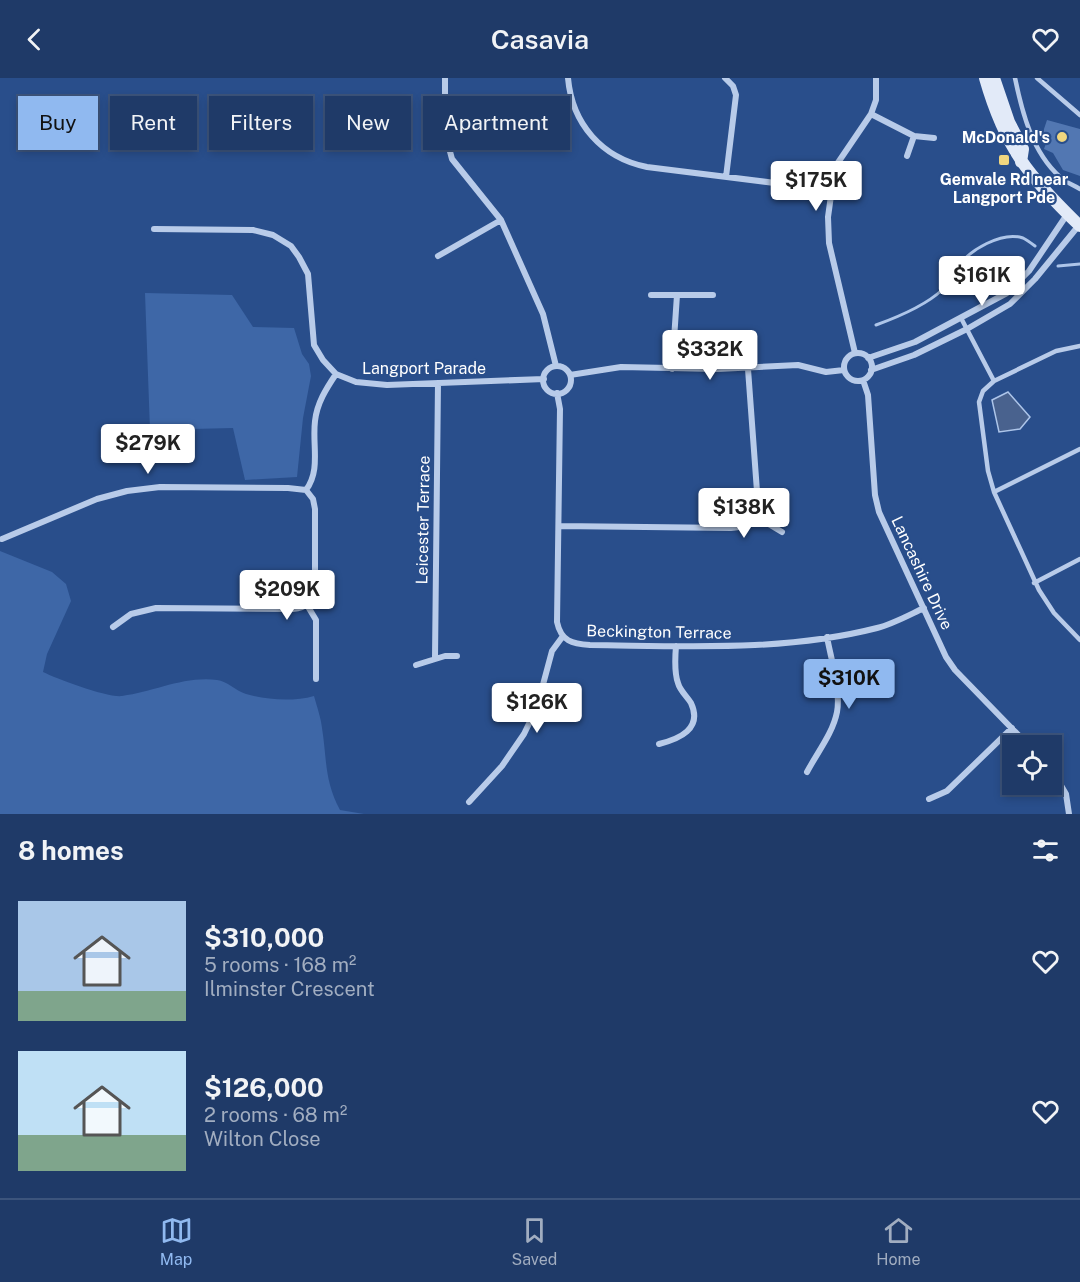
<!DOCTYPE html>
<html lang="en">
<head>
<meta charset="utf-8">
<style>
  :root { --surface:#1f3a68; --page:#2c4571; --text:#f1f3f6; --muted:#a1adc0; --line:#3c547c; --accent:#90b9f0 }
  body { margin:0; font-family:"Public Sans",sans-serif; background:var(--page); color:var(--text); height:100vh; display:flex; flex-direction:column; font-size:22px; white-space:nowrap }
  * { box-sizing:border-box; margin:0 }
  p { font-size:20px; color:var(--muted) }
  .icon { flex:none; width:33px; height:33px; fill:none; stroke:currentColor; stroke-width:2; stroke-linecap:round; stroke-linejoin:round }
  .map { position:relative; height:736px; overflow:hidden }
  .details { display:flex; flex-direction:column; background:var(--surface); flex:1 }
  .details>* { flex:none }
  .banner { position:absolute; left:18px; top:18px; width:600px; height:54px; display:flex; gap:12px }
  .tools { position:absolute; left:1002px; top:657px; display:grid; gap:12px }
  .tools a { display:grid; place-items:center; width:60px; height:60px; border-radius:0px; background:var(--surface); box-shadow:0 3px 9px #0003,0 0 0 2px var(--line); font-size:30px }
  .price { position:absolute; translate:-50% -51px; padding:0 14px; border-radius:6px; background:#fff; color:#222; font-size:20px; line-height:39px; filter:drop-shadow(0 2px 3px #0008) }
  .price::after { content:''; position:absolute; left:50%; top:36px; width:18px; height:14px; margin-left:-9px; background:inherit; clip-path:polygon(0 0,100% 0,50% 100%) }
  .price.active { background:var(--accent); color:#111 }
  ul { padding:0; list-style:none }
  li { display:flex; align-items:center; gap:18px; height:150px; padding:0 18px }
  li span { display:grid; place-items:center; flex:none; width:168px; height:120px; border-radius:0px; color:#555 }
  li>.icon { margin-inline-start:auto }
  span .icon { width:72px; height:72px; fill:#fffc; stroke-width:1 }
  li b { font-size:26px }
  h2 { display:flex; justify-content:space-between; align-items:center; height:72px; padding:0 18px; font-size:26px }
  .pill { padding:0 21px; border-radius:0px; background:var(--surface); box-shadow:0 3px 9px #0003,0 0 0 2px var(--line); font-size:21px; line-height:54px }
  .pill.active { background:var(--accent); color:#111 }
  header { display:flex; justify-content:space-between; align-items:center; height:78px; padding:0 18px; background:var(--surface); font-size:27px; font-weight:600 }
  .tabs { display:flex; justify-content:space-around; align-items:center; height:84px; border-top:2px solid var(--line); background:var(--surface); font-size:16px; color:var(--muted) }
  .tabs a { display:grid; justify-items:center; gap:3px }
  .tabs .active { color:var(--accent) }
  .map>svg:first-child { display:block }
</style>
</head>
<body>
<header><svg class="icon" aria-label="back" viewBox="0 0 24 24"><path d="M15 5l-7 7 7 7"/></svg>Casavia<svg class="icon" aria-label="heart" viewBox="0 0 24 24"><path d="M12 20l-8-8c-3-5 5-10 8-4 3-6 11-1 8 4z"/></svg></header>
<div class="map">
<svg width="1080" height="736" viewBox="0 0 1080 736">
  <rect width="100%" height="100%" fill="#294e8b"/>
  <path fill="#3e67a7" d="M145,215l87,2 21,32 41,1 8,26 7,10 2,12 -8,42 -6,59 -52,3 -12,-52 -83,2z
    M0,473l52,21 14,12 5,17 -24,53 -4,18c14,7 65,26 79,24 32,-4 61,-20 95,-16 10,1 19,11 29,14 20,6 47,8 68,2 3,11 7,22 8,32 5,31 2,52 18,82l24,4h-364z"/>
  <path fill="#49628e" stroke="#adc5e9" stroke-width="1.5" d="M1008,314l22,25 -10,12 -21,3 -7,-32z"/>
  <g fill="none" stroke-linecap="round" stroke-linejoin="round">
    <path stroke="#adc5e9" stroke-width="3" d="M1058,188l22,-2
      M876,247c22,-8 49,-19 66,-35 8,-7 10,-15 16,-23 11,-17 44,-36 65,-29 4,2 8,5 12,8"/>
  </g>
  <path fill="#5277b2" d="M1047,42l33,9v47l-17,-6 -10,-17 -9,-4 4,-12 -6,-2z"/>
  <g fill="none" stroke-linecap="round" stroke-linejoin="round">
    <path stroke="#b8cbe9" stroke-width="4.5" d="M1015,0c7,34 17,74 45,99 5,5 13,8 20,12
      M1037,0l43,37
      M961,240l33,63
      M1080,268l-24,5 -62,30 -11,10 -4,11 9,69 6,21 45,98 15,23 26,27
      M994,414l86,-43
      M1034,505l46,-24"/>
    <path stroke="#b8cbe9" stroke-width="6" d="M445,0v55l7,26 49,61 42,94 13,52
      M568,0c4,46 34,80 79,89l184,23
      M725,0l8,8 3,9 -10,82
      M871,36l43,22 20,2
      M907,78l7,-20
      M154,151l99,1 20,5 18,11 8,11 9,17 6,71 9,15 13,14 20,8 31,3 157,-6
      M438,178l63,-36
      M651,217h62
      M855,275l-26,-110 -1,-26 7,-50 36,-53 5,-14v-22
      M844 289a14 14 0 1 1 28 0a14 14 0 1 1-28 0Z
      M868,280l47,-16 92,-49 22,-22 39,-58
      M543 302a14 14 0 1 1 28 0a14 14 0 1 1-28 0Z
      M672,291l5,-74
      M871,292l43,-15 53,-26 43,-25 25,-25 45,-55
      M570,297l51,-8 96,2 81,-4 28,7 18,-2
      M863,302l5,15 7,100 4,17 67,145 9,13 74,76
      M557,315l3,16 -3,213c4,19 15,22 33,23 96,1 193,7 287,-17 16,-4 32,-13 47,-20
      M306,412c15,-20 6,-45 9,-69 2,-18 11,-32 21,-47
      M757,439l25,15
      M559,448l172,2c16,-1 27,-6 27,-23l-10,-136
      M2,461l95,-40 30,-8 33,-4 128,1 18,2
      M307,527l9,15v59
      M113,549l18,-13 25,-6 137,1c13,-1 20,-7 22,-20v-80l-2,-10 -7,-9
      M435,580l3,-275
      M416,587l29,-9h12
      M659,666c20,-5 44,-15 32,-41 -4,-7 -11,-12 -13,-20 -4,-11 -3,-25 -2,-37
      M1052,692l14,24 3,20
      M807,694c10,-19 26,-39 30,-60 4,-21 -6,-53 -10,-75
      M929,721l18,-8 65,-63
      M469,724l33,-36 22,-32 13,-27 15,-56 11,-15"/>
    <path stroke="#e2eaf8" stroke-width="12" d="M985,0c20,70 44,99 95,148
      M994,0l15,44 14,27 -2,13"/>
  </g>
  <g fill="#f0d67f" stroke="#294e8b" stroke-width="2">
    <circle cx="1062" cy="59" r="6"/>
    <rect x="998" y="76" width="12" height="12" rx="3"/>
  </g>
  <g text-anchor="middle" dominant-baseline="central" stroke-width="4.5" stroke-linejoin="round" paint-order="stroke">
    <g font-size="16" font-weight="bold" fill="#fff" stroke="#294e8b" text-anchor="end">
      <text x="1050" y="59">McDonald's</text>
      <text x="1004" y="101" text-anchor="middle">Gemvale Rd near<tspan x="1004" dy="18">Langport Pde</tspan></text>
    </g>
    <g font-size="16" fill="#fff" stroke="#294e8b">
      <text x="424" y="290">Langport Parade</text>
      <text transform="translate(423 442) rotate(-89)">Leicester Terrace</text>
      <text transform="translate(922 495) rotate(65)">Lancashire Drive</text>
      <text transform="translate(659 554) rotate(1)">Beckington Terrace</text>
    </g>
  </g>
</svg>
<div class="tools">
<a><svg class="icon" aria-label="locate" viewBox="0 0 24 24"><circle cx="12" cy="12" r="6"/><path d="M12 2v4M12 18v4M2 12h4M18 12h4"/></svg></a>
</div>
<b class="price" style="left:816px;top:134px">$175K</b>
<b class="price" style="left:982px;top:229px">$161K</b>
<b class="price" style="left:710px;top:303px">$332K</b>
<b class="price" style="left:148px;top:397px">$279K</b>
<b class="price" style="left:744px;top:461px">$138K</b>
<b class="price" style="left:287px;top:543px">$209K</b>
<b class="price active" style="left:849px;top:632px">$310K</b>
<b class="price" style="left:537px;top:656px">$126K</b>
<div class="banner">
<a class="pill active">Buy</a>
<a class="pill">Rent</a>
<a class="pill">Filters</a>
<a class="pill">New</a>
<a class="pill">Apartment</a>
</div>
</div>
<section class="details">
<h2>8 homes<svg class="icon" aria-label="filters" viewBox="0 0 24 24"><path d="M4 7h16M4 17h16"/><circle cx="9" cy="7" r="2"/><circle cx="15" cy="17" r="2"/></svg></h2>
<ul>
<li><span style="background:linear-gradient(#a9c7e8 75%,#7fa58c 0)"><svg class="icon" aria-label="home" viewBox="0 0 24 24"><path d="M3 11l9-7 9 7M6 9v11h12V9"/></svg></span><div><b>$310,000</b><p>5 rooms · 168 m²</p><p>Ilminster Crescent</p></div><svg class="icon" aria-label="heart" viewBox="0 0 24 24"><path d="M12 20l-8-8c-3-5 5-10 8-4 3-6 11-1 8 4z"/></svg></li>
<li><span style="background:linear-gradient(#bfe0f5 70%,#7fa58c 0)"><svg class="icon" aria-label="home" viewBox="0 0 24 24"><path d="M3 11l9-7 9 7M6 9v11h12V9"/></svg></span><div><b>$126,000</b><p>2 rooms · 68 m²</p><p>Wilton Close</p></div><svg class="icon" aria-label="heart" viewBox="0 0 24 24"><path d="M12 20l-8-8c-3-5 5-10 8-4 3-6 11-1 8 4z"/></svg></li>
</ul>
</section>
<nav class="tabs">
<a class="active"><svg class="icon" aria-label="map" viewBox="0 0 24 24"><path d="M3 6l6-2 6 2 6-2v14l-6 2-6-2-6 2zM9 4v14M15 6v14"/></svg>Map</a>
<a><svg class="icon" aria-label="saved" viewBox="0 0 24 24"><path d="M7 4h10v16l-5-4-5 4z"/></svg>Saved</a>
<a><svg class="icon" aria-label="home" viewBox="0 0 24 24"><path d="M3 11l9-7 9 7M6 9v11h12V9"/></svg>Home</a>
</nav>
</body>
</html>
